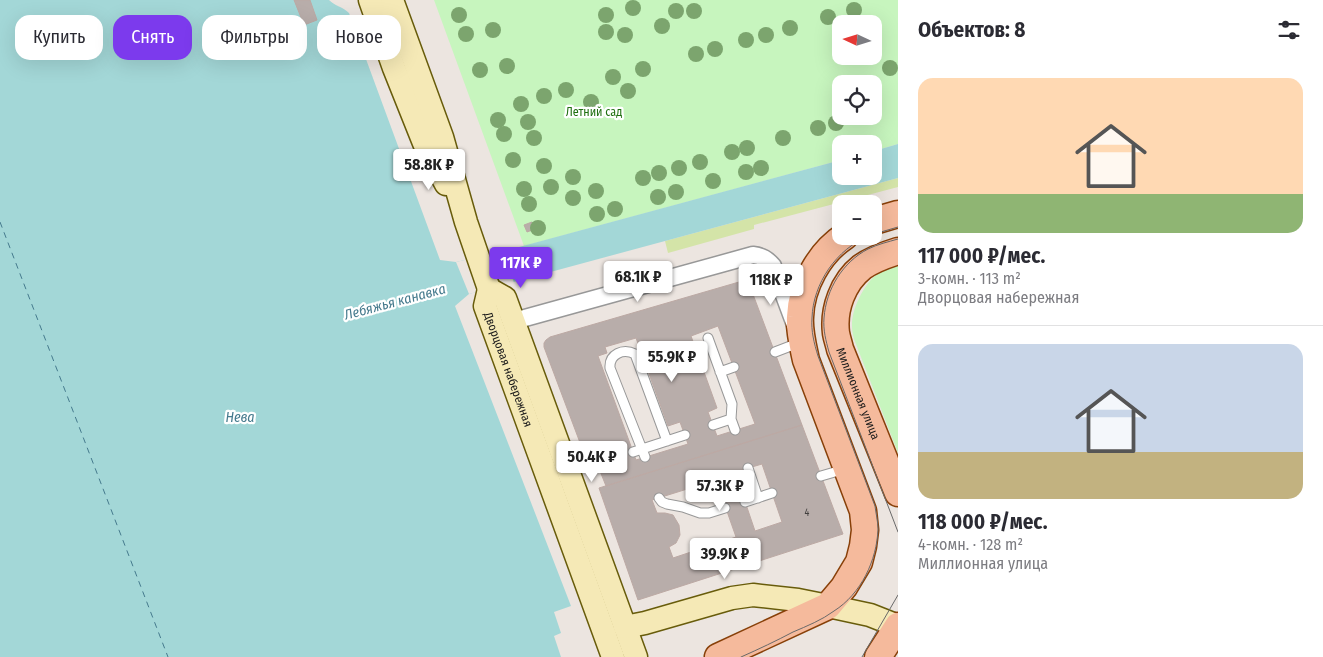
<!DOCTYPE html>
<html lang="ru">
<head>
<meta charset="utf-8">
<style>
  :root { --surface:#fff; --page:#f2f2f3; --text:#2b2b33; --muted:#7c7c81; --line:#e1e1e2; --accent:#7c3aed }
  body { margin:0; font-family:"Fira Sans Condensed",sans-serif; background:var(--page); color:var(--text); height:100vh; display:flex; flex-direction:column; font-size:19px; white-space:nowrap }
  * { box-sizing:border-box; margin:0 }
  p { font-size:16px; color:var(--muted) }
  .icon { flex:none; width:28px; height:28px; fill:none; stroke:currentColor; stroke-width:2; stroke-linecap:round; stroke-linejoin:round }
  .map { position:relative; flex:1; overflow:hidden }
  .sheet { display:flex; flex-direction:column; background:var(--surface); width:425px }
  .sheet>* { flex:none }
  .banner { position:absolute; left:15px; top:15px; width:475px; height:45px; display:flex; gap:10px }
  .needle { width:32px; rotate:274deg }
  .buttons { position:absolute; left:832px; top:15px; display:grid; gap:10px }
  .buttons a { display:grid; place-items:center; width:50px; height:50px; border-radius:10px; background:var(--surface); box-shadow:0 5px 20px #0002; font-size:25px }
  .price { position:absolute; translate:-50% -42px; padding:0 11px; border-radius:5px; background:#fff; color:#222; font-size:16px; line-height:32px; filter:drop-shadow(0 1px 2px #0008) }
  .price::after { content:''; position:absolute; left:50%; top:30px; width:15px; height:11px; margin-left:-8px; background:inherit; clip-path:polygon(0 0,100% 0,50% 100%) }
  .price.current { background:var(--accent); color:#fff }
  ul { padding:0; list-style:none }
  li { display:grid; align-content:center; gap:10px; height:265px; padding:0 20px }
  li+li { border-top:1px solid var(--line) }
  li span { display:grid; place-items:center; height:155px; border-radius:15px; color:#555 }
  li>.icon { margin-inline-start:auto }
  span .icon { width:90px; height:90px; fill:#fffc; stroke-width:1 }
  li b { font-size:21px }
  h2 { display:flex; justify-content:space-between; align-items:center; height:60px; padding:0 20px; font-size:21px }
  .pill { padding:0 18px; border-radius:15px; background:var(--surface); box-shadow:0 5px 20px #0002; font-size:18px; line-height:45px }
  .pill.current { background:var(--accent); color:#fff }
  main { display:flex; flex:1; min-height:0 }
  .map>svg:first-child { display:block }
</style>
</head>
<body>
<main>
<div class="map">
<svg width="898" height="657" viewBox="0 0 898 657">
  <rect width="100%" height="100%" fill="#ece5e0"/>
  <path fill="#d4e4a8" d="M898,178v9l-144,38v4l-86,24 -3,-12z"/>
  <path fill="#c7f5be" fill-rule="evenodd" d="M434,0h464v144l-24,7v-7h-33v16l-317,86zM841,24h33v32h-33zM841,84h33v32h-33z
    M898,264v189l-44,-114c-1,-4 -2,-8 -2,-12 -1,-19 14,-48 31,-57 5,-3 10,-4 15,-6z"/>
  <path fill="#a3d7d7" d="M0,0h329c6,6 14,7 20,13l91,247 16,2 48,-11 337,-91v16h33v-25l24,-7v34l-429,116 -14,12 116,300 -17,6 7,21 -7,3 7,21h-561z"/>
  <path fill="#ece5e0" d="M504,251l10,32 -45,11 -13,-32z"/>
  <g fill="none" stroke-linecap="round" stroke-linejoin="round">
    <path stroke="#457a8d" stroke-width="1" stroke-dasharray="6 5" stroke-linecap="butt" d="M0,222l168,435"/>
  </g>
  <path fill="#b8adaa" stroke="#bca9a4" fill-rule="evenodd" d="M294,0h16l7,20 -13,5z
    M532,222l3,7 -8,3 -3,-7z
    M739,282l7,1 4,2 1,4 51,136 -196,61 -14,-35 -10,-3 -38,-101v-4l2,-3 4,-3zM718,326l37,98 -38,12 -9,-24 9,-4 -26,-72zM636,338l32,88 12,-4 8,22 -52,16 -38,-104 9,-3 -2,-6z
    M802,425l41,109 -205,66 -39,-112zM762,464l20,58 -27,9 -20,-59zM716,480l20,57 -63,21 -4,-11 7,-4 4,-8 -1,-10 -6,-10 -8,-2h-8l-5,-13z"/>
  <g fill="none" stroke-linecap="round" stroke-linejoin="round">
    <defs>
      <path id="lane" d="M708,338l24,66 -1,15
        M775,352l26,-10
        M720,372l14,-5
        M713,425l18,-6 4,11
        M633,452l52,-17
        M645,457l-35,-89c-1,-14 13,-20 25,-14l32,87
        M748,468l10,30
        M821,476l24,-7
        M659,498l3,4 5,2 16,3 17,6h9l16,-5
        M745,502l27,-9"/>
      <path id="street" d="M514,321l239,-66c9,1 14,4 20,11l22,59"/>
      <g id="secondary">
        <path d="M370,0l24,68 30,75 22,41"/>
        <path d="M392,0l50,137 24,85 23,67"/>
        <path d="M489,289l16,9 131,359"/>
        <path id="s1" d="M489,289l-4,17 128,351"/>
        <path d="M625,627l20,-4 87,-25 21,-3 45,5 30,6 42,9 28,11"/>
      </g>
      <g id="primary">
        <path d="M874,221l24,-7"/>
        <path id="s2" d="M898,251c-13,4 -25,8 -36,16 -19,15 -29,42 -26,66 1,6 3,11 4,16l58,144"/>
        <path d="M718,657l110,-51 16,-19 15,-25 4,-16 2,-16 -2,-19 -57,-151c-3,-14 -7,-29 -6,-43 1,-31 19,-64 45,-81"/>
        <path d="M878,657l20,-31"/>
      </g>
    </defs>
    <use href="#lane" stroke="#989898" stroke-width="11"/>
    <use href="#street" stroke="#989898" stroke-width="19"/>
    <use href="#secondary" stroke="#685c0b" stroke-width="25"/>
    <use href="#primary" stroke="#884009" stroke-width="29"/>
    <use href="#lane" stroke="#fff" stroke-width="9"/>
    <use href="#street" stroke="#fff" stroke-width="16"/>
    <use href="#secondary" stroke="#f5e9b6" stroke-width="22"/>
    <use href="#primary" stroke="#f5ba9c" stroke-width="26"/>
    <path stroke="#696969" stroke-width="1" d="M874,234l24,-7
      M898,239c-10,3 -20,5 -30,10 -25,13 -42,40 -44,69 -1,12 2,23 5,34l69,180
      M741,657c18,-8 35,-16 52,-25 14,-6 29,-12 41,-21 27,-17 43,-51 44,-82 0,-7 -2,-15 -3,-23l-57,-150c-4,-13 -7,-25 -6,-38 1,-34 24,-69 57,-82
      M862,657l36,-62"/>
  </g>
  <g fill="#7ca56e">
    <circle cx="633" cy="8" r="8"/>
    <circle cx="854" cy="10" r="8"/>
    <circle cx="676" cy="11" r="8"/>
    <circle cx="694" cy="11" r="8"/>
    <circle cx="459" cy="15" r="8"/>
    <circle cx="606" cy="15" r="8"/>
    <circle cx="828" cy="17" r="8"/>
    <circle cx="662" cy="26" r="8"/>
    <circle cx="790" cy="28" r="8"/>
    <circle cx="493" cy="30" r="8"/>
    <circle cx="606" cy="32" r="8"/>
    <circle cx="466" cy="34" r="8"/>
    <circle cx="625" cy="35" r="8"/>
    <circle cx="766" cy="35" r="8"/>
    <circle cx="746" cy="40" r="8"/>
    <circle cx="715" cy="49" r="8"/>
    <circle cx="696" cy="54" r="8"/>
    <circle cx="507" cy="66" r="8"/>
    <circle cx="890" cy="68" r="8"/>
    <circle cx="643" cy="69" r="8"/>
    <circle cx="480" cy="70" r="8"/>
    <circle cx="613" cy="77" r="8"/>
    <circle cx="566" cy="90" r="8"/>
    <circle cx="628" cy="91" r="8"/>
    <circle cx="544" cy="96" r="8"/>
    <circle cx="591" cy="102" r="8"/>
    <circle cx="521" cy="104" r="8"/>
    <circle cx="498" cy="120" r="8"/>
    <circle cx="528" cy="122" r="8"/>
    <circle cx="836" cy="123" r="8"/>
    <circle cx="818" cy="128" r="8"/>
    <circle cx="504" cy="134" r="8"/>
    <circle cx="534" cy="138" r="8"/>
    <circle cx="783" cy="138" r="8"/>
    <circle cx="747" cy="148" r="8"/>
    <circle cx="732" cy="152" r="8"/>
    <circle cx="513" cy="160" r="8"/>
    <circle cx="700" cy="162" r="8"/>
    <circle cx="544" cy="166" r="8"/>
    <circle cx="679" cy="168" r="8"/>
    <circle cx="761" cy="168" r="8"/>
    <circle cx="746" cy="172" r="8"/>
    <circle cx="659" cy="173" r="8"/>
    <circle cx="573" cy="177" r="8"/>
    <circle cx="643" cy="178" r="8"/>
    <circle cx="713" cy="181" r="8"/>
    <circle cx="551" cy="187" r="8"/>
    <circle cx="524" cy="189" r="8"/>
    <circle cx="596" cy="191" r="8"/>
    <circle cx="676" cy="192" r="8"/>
    <circle cx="658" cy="197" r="8"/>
    <circle cx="573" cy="198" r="8"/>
    <circle cx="529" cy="204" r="8"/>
    <circle cx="615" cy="209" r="8"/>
    <circle cx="597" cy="214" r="8"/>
    <circle cx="538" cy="228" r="8"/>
  </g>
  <g text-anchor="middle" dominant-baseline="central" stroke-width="4.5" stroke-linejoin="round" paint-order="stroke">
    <g font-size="10" fill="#42403f">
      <text x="807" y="513">4</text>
    </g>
    <g font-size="12" fill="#207011" stroke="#fff">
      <text x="594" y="112">Летний сад</text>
    </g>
    <g font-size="12" fill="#1b1b1b" stroke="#fff">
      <text stroke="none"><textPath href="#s1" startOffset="85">Дворцовая набережная</textPath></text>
      <text stroke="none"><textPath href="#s2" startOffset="178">Миллионная улица</textPath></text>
    </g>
    <g font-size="14" font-style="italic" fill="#457a8d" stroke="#fff">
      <text transform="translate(395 302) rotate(-15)">Лебяжья канавка</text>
      <text x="240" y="417">Нева</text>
    </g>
  </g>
</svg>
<div class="buttons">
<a><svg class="needle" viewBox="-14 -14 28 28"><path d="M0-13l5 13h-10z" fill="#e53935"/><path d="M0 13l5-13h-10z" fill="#7c7c81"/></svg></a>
<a><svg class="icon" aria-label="locate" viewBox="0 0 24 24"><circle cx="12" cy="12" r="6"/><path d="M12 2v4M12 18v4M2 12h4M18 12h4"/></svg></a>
<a>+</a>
<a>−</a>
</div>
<b class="price" style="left:429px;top:191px">58.8K ₽</b>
<b class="price current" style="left:521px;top:289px">117K ₽</b>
<b class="price" style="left:638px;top:303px">68.1K ₽</b>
<b class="price" style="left:771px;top:306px">118K ₽</b>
<b class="price" style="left:672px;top:383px">55.9K ₽</b>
<b class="price" style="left:592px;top:483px">50.4K ₽</b>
<b class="price" style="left:720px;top:512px">57.3K ₽</b>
<b class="price" style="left:725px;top:580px">39.9K ₽</b>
<div class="banner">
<a class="pill">Купить</a>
<a class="pill current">Снять</a>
<a class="pill">Фильтры</a>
<a class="pill">Новое</a>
</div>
</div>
<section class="sheet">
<h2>Объектов: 8<svg class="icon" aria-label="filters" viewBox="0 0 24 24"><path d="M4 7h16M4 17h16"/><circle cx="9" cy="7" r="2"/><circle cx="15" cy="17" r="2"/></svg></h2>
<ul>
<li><span style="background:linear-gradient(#ffd9b3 75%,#8fb573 0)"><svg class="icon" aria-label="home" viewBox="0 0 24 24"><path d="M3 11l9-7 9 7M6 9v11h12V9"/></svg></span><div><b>117 000 ₽/мес.</b><p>3-комн. · 113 m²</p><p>Дворцовая набережная</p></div></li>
<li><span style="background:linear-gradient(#c9d6e8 70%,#c2b280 0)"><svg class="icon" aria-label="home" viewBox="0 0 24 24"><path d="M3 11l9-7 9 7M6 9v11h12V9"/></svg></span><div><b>118 000 ₽/мес.</b><p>4-комн. · 128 m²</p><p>Миллионная улица</p></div></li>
</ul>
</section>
</main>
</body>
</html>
